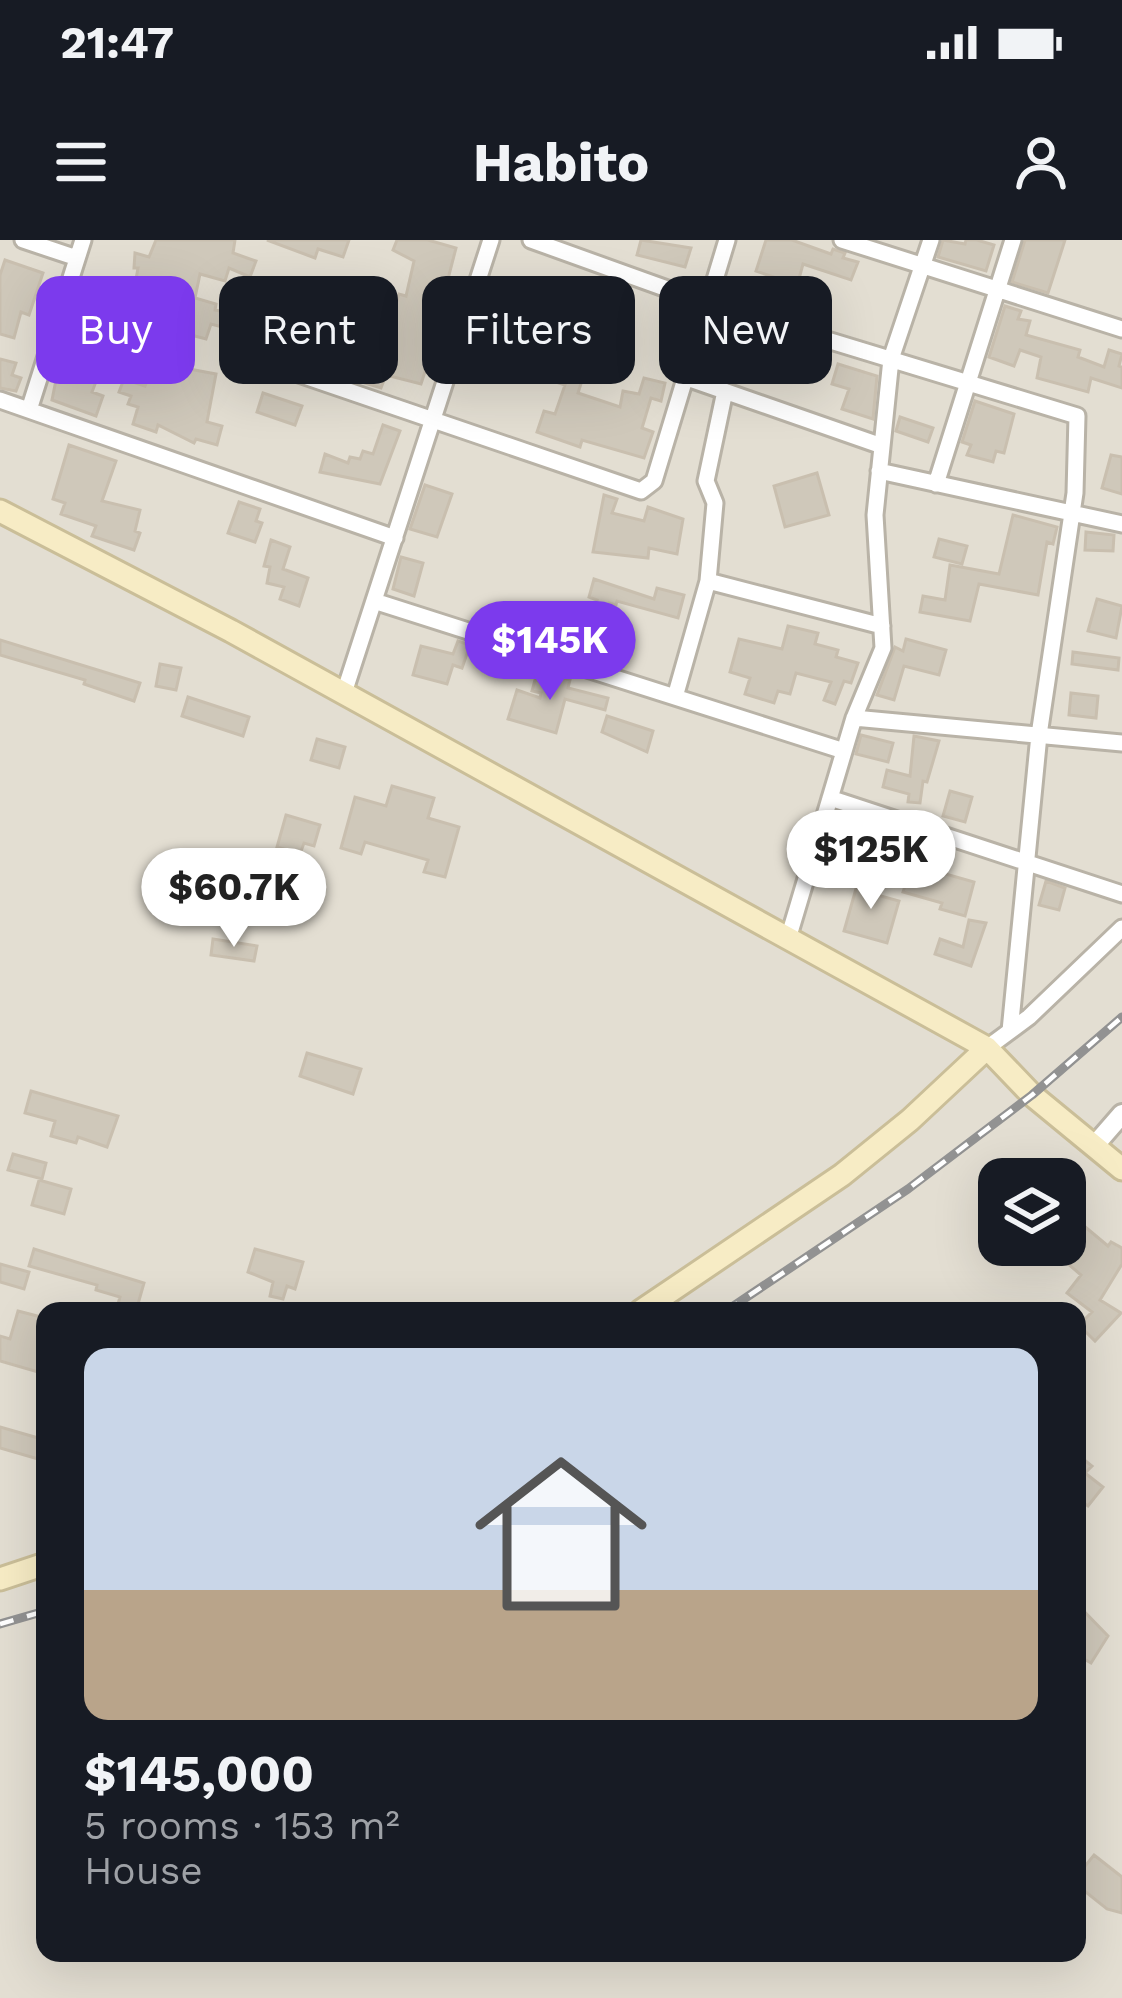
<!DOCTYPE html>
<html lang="en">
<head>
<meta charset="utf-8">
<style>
  :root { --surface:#171b24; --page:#242831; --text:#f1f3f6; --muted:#9ea1a6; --accent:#7c3aed }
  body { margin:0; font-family:"Work Sans",sans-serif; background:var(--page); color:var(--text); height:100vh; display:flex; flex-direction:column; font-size:45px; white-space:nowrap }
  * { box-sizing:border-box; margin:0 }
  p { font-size:39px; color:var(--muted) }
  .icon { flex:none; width:66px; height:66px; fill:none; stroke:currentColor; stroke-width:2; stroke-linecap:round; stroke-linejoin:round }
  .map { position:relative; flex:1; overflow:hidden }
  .side { position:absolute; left:36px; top:1062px; width:1050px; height:660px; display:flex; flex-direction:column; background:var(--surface); border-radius:24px; box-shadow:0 12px 48px #0002 }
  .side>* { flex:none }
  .hud { position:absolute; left:36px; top:36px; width:1050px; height:108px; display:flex; gap:24px }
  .buttons { position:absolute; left:978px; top:918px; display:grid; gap:24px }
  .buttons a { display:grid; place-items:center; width:108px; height:108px; border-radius:24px; background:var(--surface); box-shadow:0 12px 48px #0002; font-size:60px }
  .price { position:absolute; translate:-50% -102px; padding:0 27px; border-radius:42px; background:#fff; color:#222; font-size:39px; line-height:78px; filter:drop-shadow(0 3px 6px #0008) }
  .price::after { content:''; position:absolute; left:50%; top:72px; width:36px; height:27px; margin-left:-18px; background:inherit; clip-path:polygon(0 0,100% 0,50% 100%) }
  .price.current { background:var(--accent); color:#fff }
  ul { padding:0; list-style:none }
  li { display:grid; align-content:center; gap:24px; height:636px; padding:0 48px }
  li span { display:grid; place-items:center; height:372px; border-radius:24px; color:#555 }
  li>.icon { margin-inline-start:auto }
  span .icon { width:216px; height:216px; fill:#fffc; stroke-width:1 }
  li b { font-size:51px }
  .chip { padding:0 42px; border-radius:24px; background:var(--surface); box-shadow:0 12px 48px #0002; font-size:42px; line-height:108px }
  .chip.current { background:var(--accent); color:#fff }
  .status { display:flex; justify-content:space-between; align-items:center; height:84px; padding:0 60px; background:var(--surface); direction:ltr }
  .status svg { height:33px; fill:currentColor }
  header { display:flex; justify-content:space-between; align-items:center; height:156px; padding:0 48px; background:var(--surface); font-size:54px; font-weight:700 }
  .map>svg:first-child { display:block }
</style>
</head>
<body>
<div class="status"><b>21:47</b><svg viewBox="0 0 49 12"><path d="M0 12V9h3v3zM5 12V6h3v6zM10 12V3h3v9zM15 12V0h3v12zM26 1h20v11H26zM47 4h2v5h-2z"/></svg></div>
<header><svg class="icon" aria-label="menu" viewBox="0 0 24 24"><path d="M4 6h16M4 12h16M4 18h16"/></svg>Habito<svg class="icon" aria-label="person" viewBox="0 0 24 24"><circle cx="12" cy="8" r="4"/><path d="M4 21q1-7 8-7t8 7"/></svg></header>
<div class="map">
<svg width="1122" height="1758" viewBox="0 0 1122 1758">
  <rect width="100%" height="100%" fill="#efece4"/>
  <path fill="#e3ded2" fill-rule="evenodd" d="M0,0h1122v1758h-1122zM999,939h66v66h-66zM45,1071h1032v642h-1032z"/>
  <path fill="#cfc8ba" stroke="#c9bfaf" stroke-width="3" d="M156,0h79l-2,13 23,8 -6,16 -21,-9 -4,13 -25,-7 -5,24 21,6 -1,6 11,2 -4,15 -11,-3 -5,15 -19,-5 -1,8 -53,-7 5,-18 -46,-15 6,-17 35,11 5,-28h-4l1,-15 14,4z
    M267,0h82l-6,17 -25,-8 -3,9z
    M397,0h31l28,8 -14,54 5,2 -26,80 -35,-9 -5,13 -16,-5 12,-32 -2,-6 -42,-12 10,-36 49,19 7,-22 7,2 8,-35 -21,-11z
    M641,0l50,8 -6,19 -48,-12z
    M766,0h26l39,14 2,-5 12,4 -2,5 15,4 -7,18 -48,-16 -9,33 -13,-4 4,-12 -29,-10z
    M943,0l22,4 1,-4h11l17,5 -8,26 -48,-14z
    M1025,0h40l-17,53 -36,-11z
    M5,20l38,13 -14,42 -8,-3 -7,26 -14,-4v-59z
    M1005,66l16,5 -3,8 12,2 -4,14 54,15 -2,7 26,10 5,-17 13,4 -3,12 3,1v21l-31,-10 -3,14 -51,-14 4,-21 -21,-7 -6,16 -25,-9z
    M0,119l16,4 -4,12 9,3 -5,13 -16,-3z
    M556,121l29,10 -7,22 42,14 3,-16 16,3 5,-16 21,5 -4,18 -10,-3 -9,30 11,4 -9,26 -62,-18 -2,7 -43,-15 7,-21 11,3 10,-29 -15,-5z
    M838,124l39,12 -4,43 -31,-10 7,-20 -17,-5z
    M59,125l38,14 -5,13 11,4 -7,20 -44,-16z
    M173,126l43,8 -9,48 15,4 -5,19 -21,-6 -2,4 -36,-18 -2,7 -23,-8 5,-17 -10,-3 3,-8 -12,-4 5,-13 21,7 7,-19 20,7z
    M263,153l39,13 -7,19 -38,-13z
    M975,161l39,13 -10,39 -8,-2 -3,11 -26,-7 4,-10 -9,-3z
    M900,177l33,11 -5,14 -32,-11z
    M383,185l17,6 -20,53 -60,-12 5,-18 23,9 2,-6 10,2 3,-8 10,3z
    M69,205l47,16 -14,40 38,9 -5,21 5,2 -6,17 -42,-14 4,-10 -35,-12 4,-11 -12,-4z
    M1111,215l11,2v37l-20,-6z
    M817,233l12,42 -44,12 -11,-41z
    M425,245l27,9 -15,43 -27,-8z
    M604,255l13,4 -5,14 32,8 4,-14 35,12 -6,35 -28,-6 -1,10 -55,-6z
    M239,262l21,7 -4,12 6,2 -7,19 -27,-9z
    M1013,275l44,12 -4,17 -6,-2 -9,53 -59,-11 -9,37 -50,-9 3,-16 22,4 5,-35 49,9z
    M1086,292l28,3 -1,16 -28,-1z
    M939,299l28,7 -5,18 -28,-7z
    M271,300l19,7 -7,22 25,9 -9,28 -19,-7 4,-12 -17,-4 3,-16 -6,-1z
    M401,317l22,6 -9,33 -21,-7z
    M594,339l60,20 3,-11 27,7 -6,23 -61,-17 -1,4 -7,-2 -6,13 -11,-6 5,-10 -8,-3z
    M1097,359l25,7 -6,32 -28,-7z
    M788,386l30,7 -3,11 23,6 -2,7 22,6 -7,20 -7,-2 -9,23 -11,-4 7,-18 -35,-9 -6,21 -12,-3 -4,12 -29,-9 5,-16 -20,-6 9,-33 43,10z
    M581,390l31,10 -5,15 -31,-10z
    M906,399l40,11 -7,25 -35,-9 -10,34 -17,-5 18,-48 8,4z
    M0,400l140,43 -6,18 -50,-17 1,-4 -85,-25z
    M458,401l12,4 -8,23 -9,-3 -6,19 -34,-9 8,-29 32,8z
    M1073,412l46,6 -1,12 -46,-6z
    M160,424l21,4 -5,22 -20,-4z
    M545,430l25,10 -2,8 40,10 -3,12 -40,-11 -9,34 -48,-14 9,-29 23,8 1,-5 -9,-2 3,-11 8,2z
    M1071,453l27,3 -2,22 -27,-3z
    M188,457l61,20 -6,19 -61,-20z
    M607,476l46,15 -6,21 -45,-20z
    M861,495l32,8 -5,19 -32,-8z
    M914,496l25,5 -12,41 -4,-1 -3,22 -12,-1 1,-8 -26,-7 4,-17 23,6z
    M317,499l28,8 -6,21 -28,-8z
    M392,546l42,12 -6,20 31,9 -14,50 -21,-5 4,-12 -63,-18 -4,12 -20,-6 14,-51 31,9z
    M950,551l22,6 -7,25 -22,-6z
    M286,575l34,10 -6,21 -10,-3 -4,11 -23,-7z
    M921,627l53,15 -9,34 -25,-7 2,-6 -39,-11 6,-17 9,4z
    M861,631l15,4 -6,18 29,8 -12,42 -43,-12z
    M1046,641l19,7 -6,22 -20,-5z
    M969,680l17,3 -15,43 -36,-12 5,-15 23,8z
    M213,699l44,7 -3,15 -43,-6z
    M307,813l54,16 -8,25 -53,-18z
    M31,851l87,25 -11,31 -29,-10 -2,6 -25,-7 4,-15 -30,-8z
    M13,914l33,9 -4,16 -34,-9z
    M39,940l32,9 -7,25 -32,-9z
    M1065,970l43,36 3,-4 11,6v16l-22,36 21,13 -26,28 -16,-16 13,-13 -25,-19 14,-18 -35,-30h19z
    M34,1009l110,34 -8,28h-20l4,-14 -24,-7 1,-5 -68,-19z
    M255,1009l48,13 -8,27 -8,-3 -4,13 -13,-3 3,-14 -25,-10z
    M0,1024l29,8 -5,17 -24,-7z
    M18,1071l27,7v56l-45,-13v-25l10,3z
    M0,1187l45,13v21l-45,-13z
    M1077,1214l15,12 -7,7 18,14 -15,19 -11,-8z
    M1077,1364l31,32 -17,27 -14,-8z
    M1094,1615l28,22v36l-15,-4 -30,-24v-9z"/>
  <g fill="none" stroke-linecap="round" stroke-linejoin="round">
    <defs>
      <path id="minor" d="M23,0l54,18
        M531,0l178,64 368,112 -2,77 -36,242 -29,296
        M842,0l280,89
        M246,116l395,135 13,-10 73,-241
        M687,138l195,68
        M0,160l395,138
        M29,170l54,-170
        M879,231l243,53
        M936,244l77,-244
        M708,341l7,-78 -9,-22 19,-90
        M374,361l470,150
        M344,453l147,-453
        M675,457l33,-116 174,45
        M854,478l268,25
        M830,558l292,96
        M788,699l66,-221 29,-70 -8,-133 16,-156 40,-119
        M987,808l42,-31 93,-89"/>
      <path id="tertiary" d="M1095,905l27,-31"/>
      <path id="secondary" d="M0,271l231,120 756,417 45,47 90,74
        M641,1071l201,-136 68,-55 77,-72
        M0,1339l45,-15"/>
    </defs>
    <use href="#minor" stroke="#b9b3a7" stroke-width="21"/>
    <use href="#tertiary" stroke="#b9b3a7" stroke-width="24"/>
    <use href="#secondary" stroke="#cabe98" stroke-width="27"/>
    <use href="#minor" stroke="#fff" stroke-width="15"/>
    <use href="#tertiary" stroke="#fff" stroke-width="18"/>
    <use href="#secondary" stroke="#f7ecc5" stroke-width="21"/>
    <defs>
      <path id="rail" d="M726,1071l182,-122 124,-94 90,-78
        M0,1384l45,-13"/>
    </defs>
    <use href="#rail" stroke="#929292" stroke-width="9"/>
    <use href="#rail" stroke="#fff" stroke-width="4.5" stroke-dasharray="14" stroke-linecap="butt"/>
  </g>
</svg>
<div class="buttons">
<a><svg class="icon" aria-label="layers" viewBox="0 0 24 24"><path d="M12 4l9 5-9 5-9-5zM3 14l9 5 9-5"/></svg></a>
</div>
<b class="price current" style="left:550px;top:463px">$145K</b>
<b class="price" style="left:871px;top:672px">$125K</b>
<b class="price" style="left:234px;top:710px">$60.7K</b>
<div class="hud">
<a class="chip current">Buy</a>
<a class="chip">Rent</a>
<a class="chip">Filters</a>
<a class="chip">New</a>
</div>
<section class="side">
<ul>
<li><span style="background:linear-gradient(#c9d6e8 65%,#b9a48a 0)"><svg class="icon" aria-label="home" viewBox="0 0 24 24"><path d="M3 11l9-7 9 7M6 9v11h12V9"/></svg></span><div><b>$145,000</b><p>5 rooms · 153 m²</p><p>House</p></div></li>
</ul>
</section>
</div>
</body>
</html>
